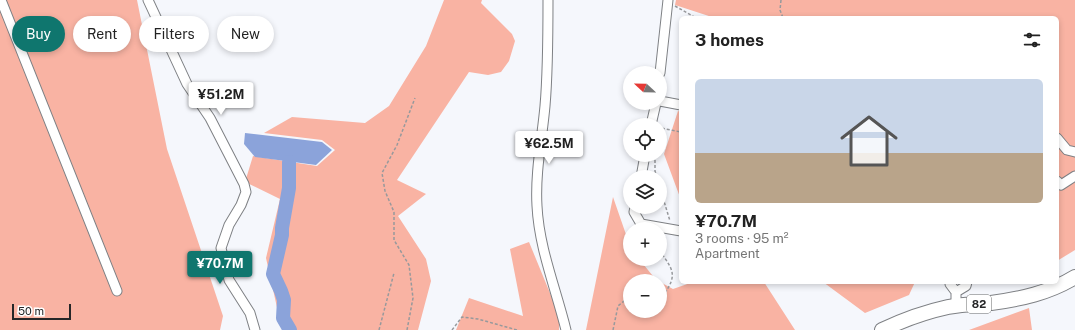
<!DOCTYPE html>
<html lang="en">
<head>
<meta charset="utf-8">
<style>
  :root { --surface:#fff; --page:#f2f2f2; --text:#222; --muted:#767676; --accent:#0f766e }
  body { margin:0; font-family:"Public Sans",sans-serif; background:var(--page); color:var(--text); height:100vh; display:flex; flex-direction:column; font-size:15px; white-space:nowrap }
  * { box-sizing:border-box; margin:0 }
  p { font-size:13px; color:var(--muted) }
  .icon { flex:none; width:22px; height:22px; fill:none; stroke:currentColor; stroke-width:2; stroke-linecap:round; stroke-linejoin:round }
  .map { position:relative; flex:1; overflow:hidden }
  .side { position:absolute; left:679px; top:16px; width:380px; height:268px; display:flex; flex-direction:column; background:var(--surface); border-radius:6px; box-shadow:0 2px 6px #0003 }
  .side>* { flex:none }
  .banner { position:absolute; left:12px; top:16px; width:380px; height:36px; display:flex; gap:8px }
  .needle { width:26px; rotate:292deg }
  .buttons { position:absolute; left:623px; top:66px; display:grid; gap:8px }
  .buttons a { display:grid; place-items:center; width:44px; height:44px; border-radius:50%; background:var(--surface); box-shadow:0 2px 6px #0003; font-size:20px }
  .scale { position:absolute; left:12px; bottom:10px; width:59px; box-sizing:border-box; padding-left:4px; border:2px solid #262728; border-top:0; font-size:11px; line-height:14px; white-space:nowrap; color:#262728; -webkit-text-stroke:3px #fff; paint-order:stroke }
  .price { position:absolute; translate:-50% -34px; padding:0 9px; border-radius:4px; background:#fff; color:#222; font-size:13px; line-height:26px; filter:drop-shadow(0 1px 2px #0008) }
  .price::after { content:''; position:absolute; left:50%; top:24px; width:12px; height:9px; margin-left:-6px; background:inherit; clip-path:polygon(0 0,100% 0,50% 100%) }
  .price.current { background:var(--accent); color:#fff }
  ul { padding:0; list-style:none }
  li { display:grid; align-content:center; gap:8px; height:212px; padding:0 16px }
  li span { display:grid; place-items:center; height:124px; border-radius:6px; color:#555 }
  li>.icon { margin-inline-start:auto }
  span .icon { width:72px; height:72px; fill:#fffc; stroke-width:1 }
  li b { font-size:17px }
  h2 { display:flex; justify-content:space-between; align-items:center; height:48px; padding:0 16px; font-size:17px }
  .chip { padding:0 14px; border-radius:18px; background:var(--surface); box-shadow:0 2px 6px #0003; font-size:14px; line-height:36px }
  .chip.current { background:var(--accent); color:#fff }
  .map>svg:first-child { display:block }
</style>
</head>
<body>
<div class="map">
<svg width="1075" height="330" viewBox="0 0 1075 330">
  <rect width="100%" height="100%" fill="#f5f7fc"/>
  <path fill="#f9b3a3" d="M0,0h137l30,149 56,167 -3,14h-220z
    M444,0h38l-1,3 31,31 3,7 -6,20 -8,11 -13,3 -19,-3 -72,108 29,14 -28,22 28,43 5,22 -13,49h-136l-16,-72 14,-59 -35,-17 8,-26 64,10 18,-16 -13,-10 -58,-7 28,-16 73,6 24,-17 37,-60z
    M676,0h399v250l-18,11v-243h-342l-40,-13z
    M678,111l3,1v88l-17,-46z
    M613,197l17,49v13h9l18,22h-27v30h30v-29l13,7 20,-7h71l31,48h-209z
    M529,242l30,73v15h-103l13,-32 54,18 -13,-67z
    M823,282h92l-6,13 -44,18z
    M1029,308l3,22h-63z"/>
  <path fill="#8ba3da" d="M245,133l77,9 10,8 -16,15 -61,-8 -11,-13z"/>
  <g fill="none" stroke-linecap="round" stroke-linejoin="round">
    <path stroke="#8ba3da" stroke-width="14" d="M289,162v26l-7,40v7l-9,39 8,17 3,9 -1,18 7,12"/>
    <defs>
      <path id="street" d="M1,0l116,291
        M148,0l39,84 23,34 34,66 2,8 -5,13 -12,20 -8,23 8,32 21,33 5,17
        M548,0c0,35 0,71 -3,106 -3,33 -10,67 -8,100 2,42 19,83 29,124
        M660,73l8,-73
        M660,101l21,4
        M651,125l5,-22
        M1057,138l10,12 8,2
        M641,177l4,-22
        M1057,181l4,4 14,-9
        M635,207l-1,5 7,12 40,7
        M950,284l6,8v14
        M956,292l10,-6 1,-4"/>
      <path id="primary" d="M882,330c21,-10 43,-18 66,-23 14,-3 29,-3 43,-4 30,-4 58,-10 84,-26"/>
    </defs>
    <use href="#street" stroke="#7e8084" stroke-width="11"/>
    <use href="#primary" stroke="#7e8084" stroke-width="16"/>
    <path stroke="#97999c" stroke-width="1.5" stroke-dasharray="3 2" stroke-linecap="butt" d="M781,0l-1,10 3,8
      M675,6l21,12
      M660,132l1,-4 20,4
      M655,155v16l2,6
      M660,188l10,33
      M660,294l5,-1c12,-18 8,-23 -3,-39l3,-17
      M379,330l15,-57
      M407,330l6,-32 -4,-33 -15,-25v-28l-9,-21 -3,-18 15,-28 18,-47
      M452,330l10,-13 16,2 39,11
      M613,330l5,-24 12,-10"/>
    <use href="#street" stroke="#fff" stroke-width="9"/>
    <use href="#primary" stroke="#fff" stroke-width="14"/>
  </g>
  <g text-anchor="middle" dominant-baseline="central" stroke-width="3" stroke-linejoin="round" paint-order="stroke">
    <rect fill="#fff" stroke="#676868" stroke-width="1" x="967" y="295" width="24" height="18" rx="3"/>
    <g font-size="11" font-weight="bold" fill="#262728">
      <text x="979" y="304">82</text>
    </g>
  </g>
</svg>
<div class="buttons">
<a><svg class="needle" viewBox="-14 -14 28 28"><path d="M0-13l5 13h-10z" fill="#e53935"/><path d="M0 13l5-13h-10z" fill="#767676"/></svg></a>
<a><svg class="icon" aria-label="locate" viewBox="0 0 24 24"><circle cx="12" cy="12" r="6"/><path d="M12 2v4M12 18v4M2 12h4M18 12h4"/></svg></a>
<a><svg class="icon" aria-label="layers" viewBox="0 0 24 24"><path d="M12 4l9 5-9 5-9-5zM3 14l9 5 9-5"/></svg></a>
<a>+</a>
<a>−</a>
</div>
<div class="scale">50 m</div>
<b class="price" style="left:221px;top:116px">¥51.2M</b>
<b class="price" style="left:549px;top:165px">¥62.5M</b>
<b class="price current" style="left:220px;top:285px">¥70.7M</b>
<div class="banner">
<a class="chip current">Buy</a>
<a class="chip">Rent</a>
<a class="chip">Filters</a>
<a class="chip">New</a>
</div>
<section class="side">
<h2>3 homes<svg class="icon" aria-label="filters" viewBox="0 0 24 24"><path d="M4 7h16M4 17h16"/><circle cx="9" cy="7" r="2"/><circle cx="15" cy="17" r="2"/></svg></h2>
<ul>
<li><span style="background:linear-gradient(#c9d6e8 60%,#b9a48a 0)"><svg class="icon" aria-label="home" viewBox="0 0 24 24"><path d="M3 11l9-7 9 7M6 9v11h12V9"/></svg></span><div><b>¥70.7M</b><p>3 rooms · 95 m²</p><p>Apartment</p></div></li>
</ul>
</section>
</div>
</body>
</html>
